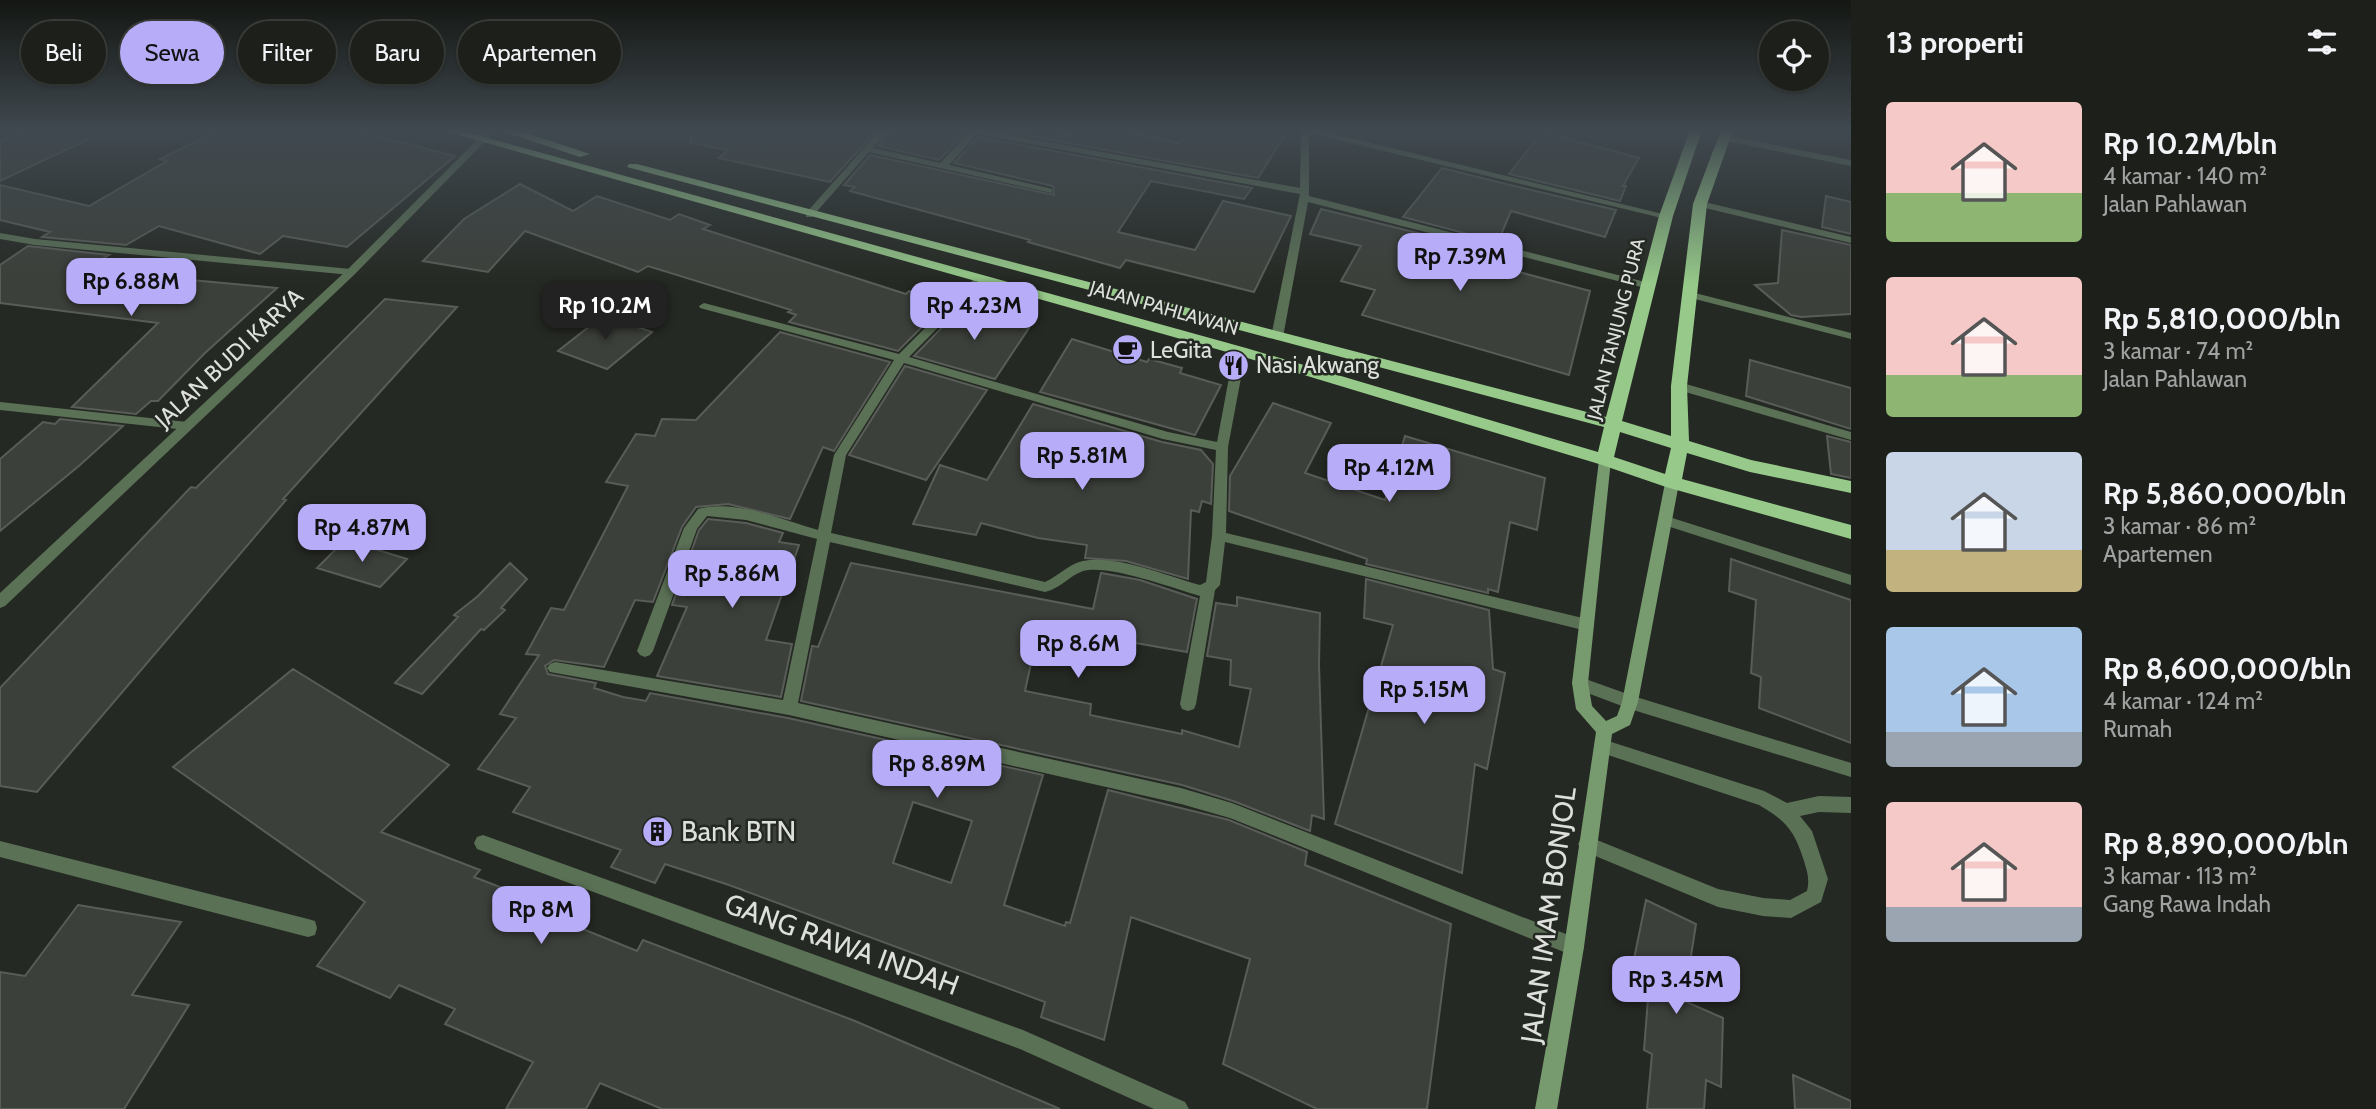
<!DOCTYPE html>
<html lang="id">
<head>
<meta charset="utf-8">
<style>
  :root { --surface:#1c1f1a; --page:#292c27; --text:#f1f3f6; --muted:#a0a2a2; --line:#3a3d39; --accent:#b6acf8 }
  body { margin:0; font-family:Cabin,sans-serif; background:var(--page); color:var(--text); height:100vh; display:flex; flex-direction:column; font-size:26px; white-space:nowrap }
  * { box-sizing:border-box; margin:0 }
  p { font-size:23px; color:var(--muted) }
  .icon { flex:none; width:38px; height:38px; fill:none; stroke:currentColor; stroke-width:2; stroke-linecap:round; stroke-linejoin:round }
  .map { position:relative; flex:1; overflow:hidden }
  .side { display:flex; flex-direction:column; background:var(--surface); width:525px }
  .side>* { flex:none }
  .hud { position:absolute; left:21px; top:21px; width:665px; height:63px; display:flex; gap:14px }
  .tools { position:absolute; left:1759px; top:21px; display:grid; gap:14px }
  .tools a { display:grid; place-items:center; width:70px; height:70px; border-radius:50%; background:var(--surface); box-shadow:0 2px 5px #0004,0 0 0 2px var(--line); font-size:35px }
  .price { position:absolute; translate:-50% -60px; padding:0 16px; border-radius:14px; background:var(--accent); color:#111; font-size:23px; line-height:46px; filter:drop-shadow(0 2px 4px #0008) }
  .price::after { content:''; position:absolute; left:50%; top:42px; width:21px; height:16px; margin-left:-10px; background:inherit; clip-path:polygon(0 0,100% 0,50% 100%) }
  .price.on { background:#222; color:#fff }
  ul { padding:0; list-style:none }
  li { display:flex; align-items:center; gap:21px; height:175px; padding:0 35px }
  li span { display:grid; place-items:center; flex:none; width:196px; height:140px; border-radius:7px; color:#555 }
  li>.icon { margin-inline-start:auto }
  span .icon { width:84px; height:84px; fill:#fffc; stroke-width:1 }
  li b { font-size:30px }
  h2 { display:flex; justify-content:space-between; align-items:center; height:84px; padding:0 35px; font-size:30px }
  .chip { padding:0 24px; border-radius:32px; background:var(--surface); box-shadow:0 2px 5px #0004,0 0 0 2px var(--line); font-size:24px; line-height:63px }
  .chip.on { background:var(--accent); color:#111 }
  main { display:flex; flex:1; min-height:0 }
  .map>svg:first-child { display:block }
</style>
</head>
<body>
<main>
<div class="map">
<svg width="1851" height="1109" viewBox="0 0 1851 1109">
  <rect width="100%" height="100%" fill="#252923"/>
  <path fill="#3c403a" stroke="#585d57" stroke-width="2" fill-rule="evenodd" d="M24,130h84l-108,51v-40z
    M220,130h131l104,26 -108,91 -64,-11 -23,18 -101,-28 -33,19 -84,-8 8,-5 -50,-12v-35l89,21 78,-45 -7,-2z
    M691,130h186l-47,52 -111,-24 9,-8 -38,-7z
    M891,130h77l-29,30 -61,-14z
    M995,130h52l36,7 7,-7h31l58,13 8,-13h101l-30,48z
    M1542,132l97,26 -16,28h3l-6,15 -111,-27z
    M978,137l274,51 -8,11 -93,-18 -33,51 77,18 28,-49 68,15 -37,76 -128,-32 -6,8 -92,-26 2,-2 -180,-49 5,-4 -11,-2 26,-30 184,40 -1,-9 -99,-23z
    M1442,168l60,15 114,27 -11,27 -94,-26 -13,31 -95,-25z
    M520,184l53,27 24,-15 73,24 9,-6 31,11 -7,4 203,65 3,-3 38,11 -49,49 -109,-29 7,-7 -8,-3 3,-2 -143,-44 -10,6 -113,-41 -37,41 -65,-11 41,-42z
    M1826,196l25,6v32l-29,-7z
    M1321,209l173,43 -5,12 101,27 -21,84 -207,-60 13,-25 -34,-9 20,-35 -51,-12z
    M1782,230l69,15v69l-50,3 -10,-2 -36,-30 23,-2z
    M28,246l81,9 -26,15 194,18 -72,65 -47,48h-7l-15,13 -64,-7 86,-84 -158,-20v-38z
    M385,299l72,8 -174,192 3,1 -249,292 -37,-6v-98l191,-201 5,1z
    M968,306l39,12 -2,3 24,7 -34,51 -81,-23 48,-49z
    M604,315l48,17 -45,37 -49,-18z
    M780,332l110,30 -56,89 -11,-4 -33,72 -62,-15 -32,3 -14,20 -29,75 -18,-2 -31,67 -50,-7 -9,6 3,8 48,9 -2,5 29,9 23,4 4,-8 138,25 255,57 -39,130 61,21 1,-4 4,1 38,-133 121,30 78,32 -2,13 146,59 -24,185h-110l-94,-45 27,-105 -119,-42 -27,123 -63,-23 4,-15 -316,-117 -64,-21 -10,19 -44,-16 10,-17 -108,-38 17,-25 -52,-18 38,-51 -16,-4 39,-59 -13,-1 25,-46 13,2 64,-124 -22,-4 30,-48 19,2 7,-17 34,1zM913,802l59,19 -21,62 -58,-20z
    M1072,339l75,23 2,-3 33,9 -2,5 41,12 -26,50 -155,-43z
    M1750,360l101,28v41l-105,-33z
    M905,366l82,24 -61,90 -77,-25z
    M1273,403l58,20 -26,50 80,27 20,-64 140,42 -8,52 -27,-8 -12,70 -10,-3v4l-122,-29 1,-5 -138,-48 1,-35z
    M1033,404l129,38 39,8 12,14 -2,40 -9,-3 -3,11 -8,-2 -3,69 -62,-18 -41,-3 2,-13 -49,-7 -57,-15 -5,12 -63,-11 27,-59 47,15z
    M60,419l63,7 -43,39 -80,66v-72l43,-37 12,2z
    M1827,436l24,6v36l-20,-4z
    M708,519l38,4 37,10 -4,9 20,3 -33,95 26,4 -11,53 -124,-21 30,-69 -15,-2 27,-75z
    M345,540l62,19 -27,28 -63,-19z
    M1731,559l120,41v143l-92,-35 2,-31 -10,-4 5,-73 -27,-9z
    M510,563l17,16 -26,29 4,2 -21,20 -3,-1 -59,65 -27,-11 63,-66 -4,-2 24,-19z
    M851,563l242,46 8,-36 39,7 57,19 -10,53 -148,-26 -14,65 66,13 -1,11 92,19v-4l57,17 12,-58 -21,-4 1,-25 -24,-4 9,-53 21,3v-9l83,16 -1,52 5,154 -12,-4 -2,16 -77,-30 -51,-16 -381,-84 11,-55 6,1z
    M1366,579l123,31 4,59 12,4 -18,96 -12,-5 -13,109 -127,-49 58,-199 -29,-7z
    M293,669l156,96 -68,67 99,38 -6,7 44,17 -2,4 49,19 -2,4 74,30 6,-11 212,81 205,88h-398l-62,-26 -14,26h-80l27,-47 -88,-38 10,-15 -56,-24 -9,13 -73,-32 48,-64 -192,-135z
    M1646,900l50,24 -12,77 39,17 -2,69 -15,-7 -2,29h-57l5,-55 -8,-4 6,-77 -17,-9z
    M78,905l103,17 -49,73 57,10 -65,104h-124v-137l25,4z
    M1793,1075l58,26v8h-56z"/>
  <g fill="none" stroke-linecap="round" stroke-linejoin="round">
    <path fill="#5b7156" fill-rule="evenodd" d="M1602,739l162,52 23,12 32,-7 32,1v16l-32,-1 -19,4 12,15 16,48 -7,23 -30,16 -28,-2 -45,-9 -137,-57 -3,-6 3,-6 6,-2 131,53 45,9 27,2 17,-9c3,-13 0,-20 -4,-33 -9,-28 -18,-38 -44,-53l-163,-54 -2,-5 2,-5z
      M0,841l308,78 7,2 2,7 -2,7 -7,2 -308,-80z"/>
    <path fill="#5b7156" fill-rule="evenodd" d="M880,130h8l-15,18 67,15 31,-33h11l318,58 1,-58h17l353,86 -5,3 -357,-86v63l344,88 1,2 -5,3 -341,-87 -25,135 -6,3 -6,-3 29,-143 -323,-60 -28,31 103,24v4l-183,-41 -57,65h-6v-4z
      M1724,135l127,25v6l-130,-26 -1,-2z
      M1700,201l151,36v6l-154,-37 -2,-2z
      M0,233l35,6 316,30 5,3 -5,3 -316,-30 -35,-6z
      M981,275l4,1v4l-76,77 259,75 49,10 17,-91 6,-3 4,1 2,2 -18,96 -2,86 361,86 5,2 2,4 -2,4 -5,2 -362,-89 -5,43 -5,5 -19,114 -2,5 -6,2 -6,-2 -2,-5 20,-108c-27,-8 -92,-32 -117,-25 -14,5 -22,17 -38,21l-215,-50 -32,161 383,85 51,15 349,137 3,7 -3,7 -7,2 -344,-138 -49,-14 -392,-89 -239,-43 -3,-4 3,-4 5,-2 228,38 34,-161 -71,-19 -39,-4 -10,13 -44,122 -3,4 -5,2 -5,-2 -3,-4 47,-123 14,-19c38,-10 84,11 120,21l16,-75 60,-95 -194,-52 -1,-2 5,-3 195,51 78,-78zM904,363l259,76 53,11 -4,86 -6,46 -6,3c-33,-9 -84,-31 -117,-24 -15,3 -24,15 -38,21l-214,-49 15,-78z
      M1691,292l160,41v6l-164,-42v-4z
      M1679,382l172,50v8l-176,-51 -2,-3z
      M0,402l187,20 6,4 -6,4 -187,-20z
      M1666,516l185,59v10l-190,-61 -2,-3 2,-3z
      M1580,677l53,19 218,67v14l-221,-68 -56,-21 -2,-5 2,-5z
      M483,835l540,195 162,72 4,7h-35l-134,-60 -543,-200 -3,-6 3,-6z"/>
    <path fill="#5b7156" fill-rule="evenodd" d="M487,130h9l-141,144 -350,332 -5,2v-15l347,-323z"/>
    <path fill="#779b6f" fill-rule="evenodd" d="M1605,456l6,4 -23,223 4,23 14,15 11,-5 5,-14 43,-219 7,-4 7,4 -41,219 -8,23 -18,9 -28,213 -27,162h-22l29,-162 32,-215 -20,-23 -4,-26 27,-223z"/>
    <path fill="#97ca8a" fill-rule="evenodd" d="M441,130h18l787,218 352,104 6,-25 -977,-260 2,-3h8l969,253 53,-201 31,-86h12l-29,86 -51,205 49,15v-50l22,-182 28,-74h12l-26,74 -20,182 2,55 62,19 100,21v12l-101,-21 -63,-19 -5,26 169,46v14l-185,-52 -67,-23 -365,-110zM1620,432l51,16 -6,26 -51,-17z
      M499,130h18l73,24 -10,3z"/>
  </g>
  <linearGradient id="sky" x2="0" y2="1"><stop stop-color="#141713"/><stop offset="0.46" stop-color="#404950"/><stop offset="1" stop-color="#404950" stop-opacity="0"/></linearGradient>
  <rect width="1851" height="285" fill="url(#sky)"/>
  <defs>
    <symbol id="cafe-disc" viewBox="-11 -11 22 22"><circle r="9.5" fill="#b6acf8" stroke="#252923"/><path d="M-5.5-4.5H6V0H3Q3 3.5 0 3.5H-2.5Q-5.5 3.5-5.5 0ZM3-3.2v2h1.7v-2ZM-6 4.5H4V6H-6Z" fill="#111"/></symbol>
    <symbol id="restaurant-disc" viewBox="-11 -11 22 22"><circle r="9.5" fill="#b6acf8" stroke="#252923"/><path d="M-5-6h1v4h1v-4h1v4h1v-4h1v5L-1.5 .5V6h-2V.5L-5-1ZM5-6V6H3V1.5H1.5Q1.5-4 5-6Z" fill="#111"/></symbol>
    <symbol id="building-disc" viewBox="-11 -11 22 22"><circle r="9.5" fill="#b6acf8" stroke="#252923"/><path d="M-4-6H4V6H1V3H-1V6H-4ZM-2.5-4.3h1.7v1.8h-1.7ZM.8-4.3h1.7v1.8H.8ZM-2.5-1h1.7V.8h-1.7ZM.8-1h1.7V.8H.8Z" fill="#111"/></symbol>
  </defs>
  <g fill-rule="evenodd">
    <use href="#cafe-disc" x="1110" y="332" width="35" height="35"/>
    <use href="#restaurant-disc" x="1216" y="348" width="35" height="35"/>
    <use href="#building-disc" x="640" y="814" width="35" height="35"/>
  </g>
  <g text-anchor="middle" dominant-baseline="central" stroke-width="5" stroke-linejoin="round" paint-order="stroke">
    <g font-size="19" fill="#dde0dc" stroke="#252923">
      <text transform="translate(1164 308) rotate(16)">JALAN PAHLAWAN</text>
      <text transform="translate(1616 329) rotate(-76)">JALAN TANJUNG PURA</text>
    </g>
    <g font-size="23" fill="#dde0dc" stroke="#252923" text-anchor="start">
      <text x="1150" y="350">LeGita</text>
      <text x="1256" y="365">Nasi Akwang</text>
    </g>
    <g font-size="23" fill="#dde0dc" stroke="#252923">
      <text transform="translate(229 358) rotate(-43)">JALAN BUDI KARYA</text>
    </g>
    <g font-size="28" fill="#dde0dc" stroke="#252923" text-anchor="start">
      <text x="681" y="831">Bank BTN</text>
    </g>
    <g font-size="28" fill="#dde0dc" stroke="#252923">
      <text transform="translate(1548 915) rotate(-82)">JALAN IMAM BONJOL</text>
      <text transform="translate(842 944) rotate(20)">GANG RAWA INDAH</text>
    </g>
  </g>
</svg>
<div class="tools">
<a><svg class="icon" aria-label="locate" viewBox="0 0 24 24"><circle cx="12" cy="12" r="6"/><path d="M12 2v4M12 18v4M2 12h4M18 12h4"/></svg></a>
</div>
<b class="price" style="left:1460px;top:293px">Rp 7.39M</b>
<b class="price" style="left:131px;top:318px">Rp 6.88M</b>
<b class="price on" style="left:605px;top:342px">Rp 10.2M</b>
<b class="price" style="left:974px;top:342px">Rp 4.23M</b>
<b class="price" style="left:1082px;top:492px">Rp 5.81M</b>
<b class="price" style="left:1389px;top:504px">Rp 4.12M</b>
<b class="price" style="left:362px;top:564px">Rp 4.87M</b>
<b class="price" style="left:732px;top:610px">Rp 5.86M</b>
<b class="price" style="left:1078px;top:680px">Rp 8.6M</b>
<b class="price" style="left:1424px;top:726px">Rp 5.15M</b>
<b class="price" style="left:937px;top:800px">Rp 8.89M</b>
<b class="price" style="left:541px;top:946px">Rp 8M</b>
<b class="price" style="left:1676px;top:1016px">Rp 3.45M</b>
<div class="hud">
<a class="chip">Beli</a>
<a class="chip on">Sewa</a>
<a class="chip">Filter</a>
<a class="chip">Baru</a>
<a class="chip">Apartemen</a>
</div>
</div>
<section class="side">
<h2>13 properti<svg class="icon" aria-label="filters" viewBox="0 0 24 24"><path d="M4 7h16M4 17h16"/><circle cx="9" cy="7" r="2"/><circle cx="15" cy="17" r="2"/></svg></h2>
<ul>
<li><span style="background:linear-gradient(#f6c9c9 65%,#8fb573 0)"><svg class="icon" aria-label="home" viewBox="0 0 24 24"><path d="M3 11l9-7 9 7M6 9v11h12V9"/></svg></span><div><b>Rp 10.2M/bln</b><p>4 kamar · 140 m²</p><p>Jalan Pahlawan</p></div></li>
<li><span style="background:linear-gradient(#f6c9c9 70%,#8fb573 0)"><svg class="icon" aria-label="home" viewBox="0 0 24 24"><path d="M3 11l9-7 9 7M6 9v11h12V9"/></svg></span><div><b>Rp 5,810,000/bln</b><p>3 kamar · 74 m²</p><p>Jalan Pahlawan</p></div></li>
<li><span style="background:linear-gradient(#c9d6e8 70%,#c2b280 0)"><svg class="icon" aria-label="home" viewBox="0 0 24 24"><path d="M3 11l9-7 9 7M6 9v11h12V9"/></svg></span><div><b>Rp 5,860,000/bln</b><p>3 kamar · 86 m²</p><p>Apartemen</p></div></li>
<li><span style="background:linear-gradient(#a9c7e8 75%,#9aa5b1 0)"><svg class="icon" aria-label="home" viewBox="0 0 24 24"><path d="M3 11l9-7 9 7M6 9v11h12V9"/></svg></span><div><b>Rp 8,600,000/bln</b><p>4 kamar · 124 m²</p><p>Rumah</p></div></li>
<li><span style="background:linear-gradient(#f6c9c9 75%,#9aa5b1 0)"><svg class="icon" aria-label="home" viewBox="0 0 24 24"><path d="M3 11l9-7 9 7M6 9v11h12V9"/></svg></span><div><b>Rp 8,890,000/bln</b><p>3 kamar · 113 m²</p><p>Gang Rawa Indah</p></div></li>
</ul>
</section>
</main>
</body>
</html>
